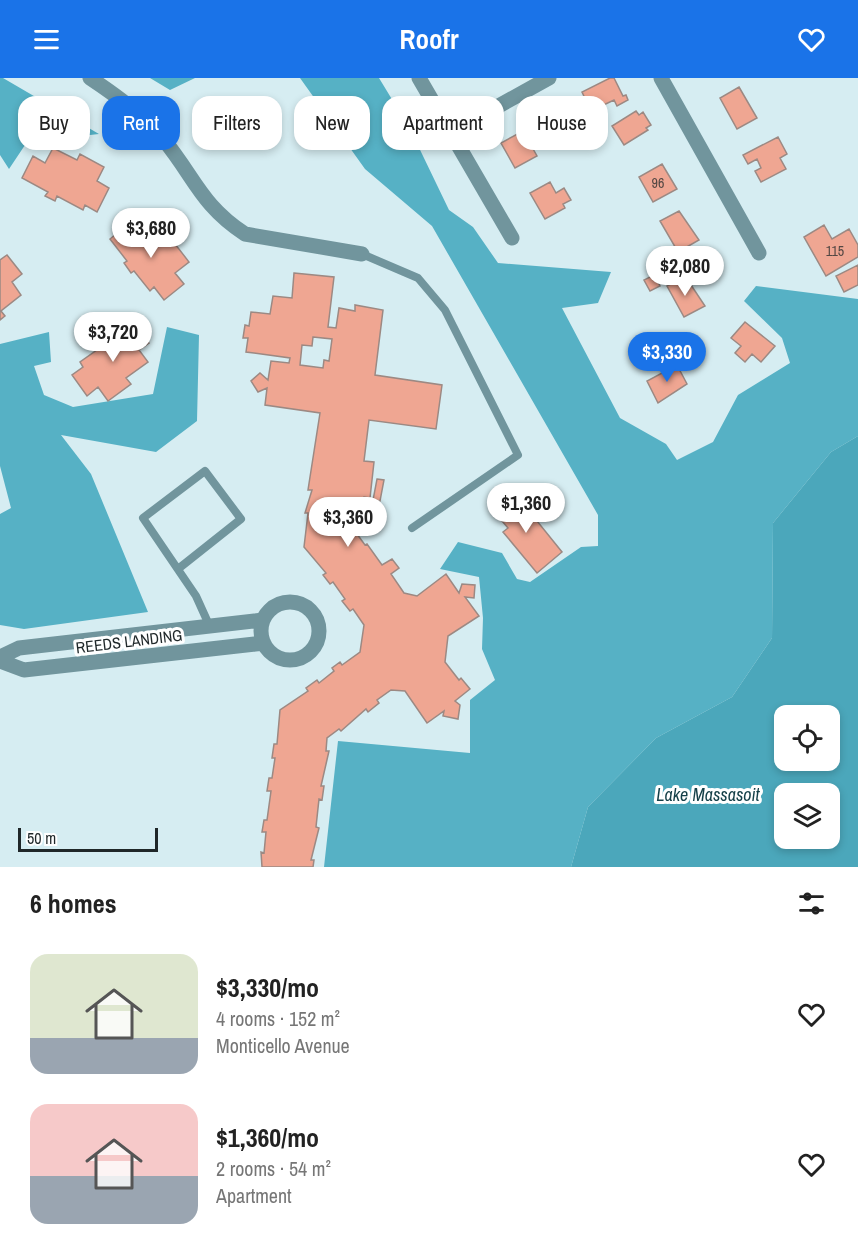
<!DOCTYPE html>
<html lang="en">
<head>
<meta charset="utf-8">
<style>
  :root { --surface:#fff; --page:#f6f6f6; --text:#222; --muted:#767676; --accent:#1a73e8 }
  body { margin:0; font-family:"Archivo Narrow",sans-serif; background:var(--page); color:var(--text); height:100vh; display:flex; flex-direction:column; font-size:22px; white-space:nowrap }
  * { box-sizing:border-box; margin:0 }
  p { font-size:20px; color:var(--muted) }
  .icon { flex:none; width:33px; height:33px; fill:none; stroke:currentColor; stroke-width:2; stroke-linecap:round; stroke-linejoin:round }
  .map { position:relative; height:789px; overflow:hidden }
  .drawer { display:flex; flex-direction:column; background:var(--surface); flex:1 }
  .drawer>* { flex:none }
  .hud { position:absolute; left:18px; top:18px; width:822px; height:54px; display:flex; gap:12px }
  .controls { position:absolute; left:774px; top:627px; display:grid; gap:12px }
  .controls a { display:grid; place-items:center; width:66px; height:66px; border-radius:12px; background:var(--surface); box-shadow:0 3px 9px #0003; font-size:30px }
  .scale { position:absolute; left:18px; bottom:15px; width:140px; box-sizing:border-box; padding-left:6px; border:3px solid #1f2729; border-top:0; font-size:16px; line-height:21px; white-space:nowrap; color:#1f2729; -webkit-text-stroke:4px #fff; paint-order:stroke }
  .price { position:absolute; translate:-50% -51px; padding:0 14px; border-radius:21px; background:#fff; color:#222; font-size:20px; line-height:39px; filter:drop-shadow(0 2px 3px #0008) }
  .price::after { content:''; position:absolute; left:50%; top:36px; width:18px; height:14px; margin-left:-9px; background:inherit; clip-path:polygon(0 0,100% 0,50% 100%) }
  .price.active { background:var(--accent); color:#fff }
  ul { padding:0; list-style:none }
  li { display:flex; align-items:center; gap:18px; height:150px; padding:0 30px }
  li span { display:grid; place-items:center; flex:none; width:168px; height:120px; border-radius:18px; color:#555 }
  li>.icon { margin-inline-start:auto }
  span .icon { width:72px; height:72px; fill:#fffc; stroke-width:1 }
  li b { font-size:26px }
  h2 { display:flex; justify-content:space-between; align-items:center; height:72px; padding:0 30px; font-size:26px }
  .tag { padding:0 21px; border-radius:18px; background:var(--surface); box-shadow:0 3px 9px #0003; font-size:21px; line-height:54px }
  .tag.active { background:var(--accent); color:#fff }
  header { display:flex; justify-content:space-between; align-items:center; height:78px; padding:0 30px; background:var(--accent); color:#fff; font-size:27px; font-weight:700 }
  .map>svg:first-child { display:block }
</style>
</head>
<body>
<header><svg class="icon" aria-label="menu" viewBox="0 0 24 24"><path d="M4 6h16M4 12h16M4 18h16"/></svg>Roofr<svg class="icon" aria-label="heart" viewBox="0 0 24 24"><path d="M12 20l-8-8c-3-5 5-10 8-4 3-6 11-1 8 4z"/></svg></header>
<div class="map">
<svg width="858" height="789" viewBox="0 0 858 789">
  <rect width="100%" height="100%" fill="#d6edf2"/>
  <path fill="#56b1c5" d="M0,0h3l96,56 -72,8 -18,27 -9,-14z
    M150,0h45l-25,12z
    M300,0h79l31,51 39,81 24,17 25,36 113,9 -13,31 -36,5 58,110 46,26 11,16 36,-18 25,-47 52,-32 -8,-25 -38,-37 12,-15 102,13v137l-27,16 -58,71 -1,115 -40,59 -76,41 -68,69 -17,60h-247l14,-126 132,12v-53l25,-20 -13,-31 1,-31 -4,-41 -39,-8 18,-27 44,11 15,26 13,3 51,-35 17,-1v-31l-166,-289 -67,-57z
    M167,249l32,8 -2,86 -41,31 -95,-17 30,39 57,138 -124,17 -24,-4v-111l11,-6 -11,-42v-122l49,-12 2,30 -17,4 10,29 29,12 80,-13z"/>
  <path fill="#4ba7bb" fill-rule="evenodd" d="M858,358v431h-287l17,-60 68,-69 76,-41 40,-59 1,-115 58,-71zM784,638h46v44h-46zM784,716h46v44h-46z"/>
  <path fill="#efa692" stroke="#9c8983" stroke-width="1.5" fill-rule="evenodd" d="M610,0h4l9,18 3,-1 2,5 -11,6 -3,-6 -23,11 -9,-19z
    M739,9l18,31 -20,11 -17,-31z
    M636,33l3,4 4,-3 8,13 -5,3 2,2 -24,15 -12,-19z
    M523,53l14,25 -22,12 -14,-25z
    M778,59l9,17 -7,4 6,11 -25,13 -6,-11 6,-3 -4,-9 -9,5 -5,-9z
    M53,70l24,12 3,-6 24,13 -7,14 12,7 -12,24 -12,-7 -2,5 -26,-14 -2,5 -10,-5 3,-4 -26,-14 11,-22 12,7z
    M662,86l15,25 -24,13 -14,-25z
    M550,104l6,11 8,-5 7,12 -8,4 2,4 -20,11 -15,-26z
    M679,133l20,29 -21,12 -18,-31z
    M129,145l9,11 13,-10 16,20 5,-4 17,22 -14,11 9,11 -20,16 -10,-13 -4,4 -16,-20 -3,2 -7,-10 3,-2 -17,-22z
    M824,147l8,14 17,-10 9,16v12l-32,19 -22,-39z
    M7,177l15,19 -10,8 9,13 -20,16 4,5 -5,4v-60z
    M858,187v20l-14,7 -8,-16z
    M294,195l40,4 -6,50 8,1 3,-20 16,3v-6l28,5 -8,65 67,10 -6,44 -67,-9 -5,41 10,1 -4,36 -6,-1 -7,37 8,11 2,-1 15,21 10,-6 7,9 -8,6 13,19 13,3 29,-22 13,19 3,-9 13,1 -1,13 -9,-1 14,19 -31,20 -3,26 14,18 2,-2 9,11 -15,12 5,4 -2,14 -15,-3 1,-5 -17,12 -22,-32 -14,-1 -14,10 2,3 -11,9 -2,-3 -25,22 -2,-2 -12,9 -1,13h3l-8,35h3l-2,14 -3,-1 -3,28 3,1 -8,32h3l-1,7h-51l-1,-15 3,1 2,-21h-4l2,-12h3l4,-29h-4l2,-13h3l3,-20h-3l2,-14h3l3,-34 28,-19 -2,-3 11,-8 2,3 15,-12 -2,-3 8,-6 2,3 18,-13 4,-27 -11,-16 -3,2 -8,-10 3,-2 -12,-17 -3,2 -7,-9 3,-2 -22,-26 4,-34h-3l7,-23h-4l12,-77 -55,-8 2,-17 -9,4 -7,-11 9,-8 8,7 3,-19 18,2 1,-5 -44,-6 2,-14h-5l2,-13 4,1 2,-14 19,2 3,-18 19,2zM313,259l19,2 -3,22 -5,-1 -1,8 -23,-3 2,-20 10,1z
    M654,197l6,11 -10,5 -6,-11z
    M685,198l20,30 -21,11 -17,-31z
    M133,244l16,21 -10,7 9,12 -22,16 5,6 -23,17 -10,-14 -11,9 -15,-21 11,-8 -3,-5 21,-15 -3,-4 8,-7 3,4z
    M745,244l30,24 -14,16 -9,-8 -7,8 -10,-9 6,-7 -10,-8z
    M677,287l10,19 -29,19 -11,-22z
    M377,401l7,1 -4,21 -7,-1z
    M507,415l18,22 4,-4 33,41 -25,21 -34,-41 5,-4 -18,-21z"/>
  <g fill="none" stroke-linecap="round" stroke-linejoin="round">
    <path stroke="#71959d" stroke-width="8" d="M362,176l56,24 27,32 73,145 -106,73
      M178,491l63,-50 -36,-48 -62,47 53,78 14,31"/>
    <path stroke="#71959d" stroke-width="15" d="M90,0c27,18 53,37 74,62 31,38 37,65 81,94l117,20
      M419,0l93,160
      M661,0l98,175
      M450,55l99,-55
      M261 553a29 29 0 1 1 58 0a29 29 0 1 1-58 0Z
      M0,579l19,-9 244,-28
      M0,583l24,9 240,-27"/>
  </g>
  <g text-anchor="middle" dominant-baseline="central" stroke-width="6" stroke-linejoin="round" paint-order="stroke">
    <g font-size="14" fill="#534743">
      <text x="658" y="105">96</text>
      <text x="835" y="173">115</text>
    </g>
    <g font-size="16" fill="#1f2729" stroke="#fff">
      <text transform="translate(129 563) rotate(-7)">REEDS LANDING</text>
    </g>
    <g font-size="18" font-style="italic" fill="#143f48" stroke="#fff">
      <text x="708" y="716">Lake Massasoit</text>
    </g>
  </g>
</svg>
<div class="controls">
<a><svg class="icon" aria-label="locate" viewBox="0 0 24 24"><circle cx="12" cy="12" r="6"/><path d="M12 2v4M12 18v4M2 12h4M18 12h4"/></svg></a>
<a><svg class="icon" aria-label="layers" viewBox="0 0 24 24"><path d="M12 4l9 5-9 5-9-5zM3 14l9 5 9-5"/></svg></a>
</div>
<div class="scale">50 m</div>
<b class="price" style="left:151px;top:181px">$3,680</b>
<b class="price" style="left:685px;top:219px">$2,080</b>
<b class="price" style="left:113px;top:285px">$3,720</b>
<b class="price active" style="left:667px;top:305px">$3,330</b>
<b class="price" style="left:526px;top:456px">$1,360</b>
<b class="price" style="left:348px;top:470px">$3,360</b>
<div class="hud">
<a class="tag">Buy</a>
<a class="tag active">Rent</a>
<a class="tag">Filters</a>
<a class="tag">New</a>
<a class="tag">Apartment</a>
<a class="tag">House</a>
</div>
</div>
<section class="drawer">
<h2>6 homes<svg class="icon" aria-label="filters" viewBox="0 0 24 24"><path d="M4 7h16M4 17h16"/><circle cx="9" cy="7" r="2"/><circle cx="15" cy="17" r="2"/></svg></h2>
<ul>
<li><span style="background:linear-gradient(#dfe7d0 70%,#9aa5b1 0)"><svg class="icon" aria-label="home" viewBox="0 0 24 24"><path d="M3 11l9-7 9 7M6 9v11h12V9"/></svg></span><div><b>$3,330/mo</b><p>4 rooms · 152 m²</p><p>Monticello Avenue</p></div><svg class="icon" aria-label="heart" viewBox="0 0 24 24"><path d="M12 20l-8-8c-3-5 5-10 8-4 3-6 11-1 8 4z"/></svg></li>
<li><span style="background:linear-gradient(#f6c9c9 60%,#9aa5b1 0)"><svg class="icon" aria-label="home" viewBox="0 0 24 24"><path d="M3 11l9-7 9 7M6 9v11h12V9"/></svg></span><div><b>$1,360/mo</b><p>2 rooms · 54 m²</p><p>Apartment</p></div><svg class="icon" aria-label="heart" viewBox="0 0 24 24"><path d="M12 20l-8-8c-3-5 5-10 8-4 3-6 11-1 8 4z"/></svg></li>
</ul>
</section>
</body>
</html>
